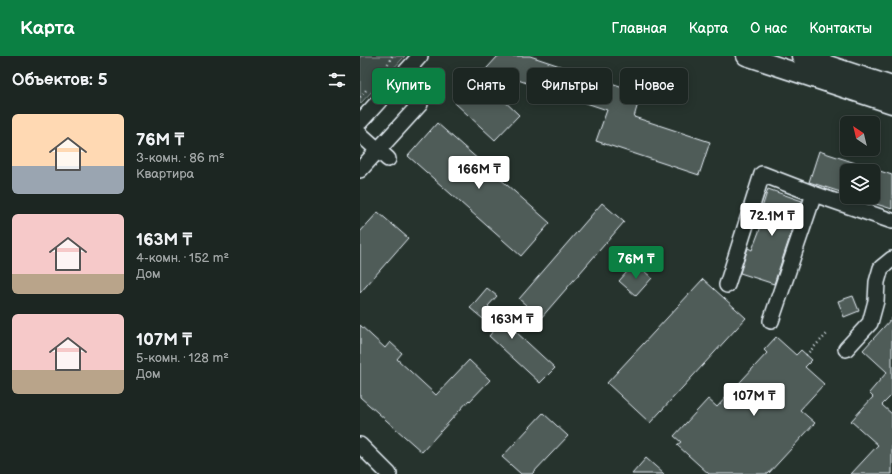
<!DOCTYPE html>
<html lang="ru">
<head>
<meta charset="utf-8">
<style>
  :root { --surface:#1c2622; --page:#252e2a; --text:#f1f3f6; --muted:#a0a5a5; --line:#3a4340; --accent:#0b8043 }
  body { margin:0; font-family:"Balsamiq Sans",sans-serif; background:var(--page); color:var(--text); height:100vh; display:flex; flex-direction:column; font-size:15px; white-space:nowrap }
  * { box-sizing:border-box; margin:0 }
  p { font-size:13px; color:var(--muted) }
  .icon { flex:none; width:22px; height:22px; fill:none; stroke:currentColor; stroke-width:2; stroke-linecap:round; stroke-linejoin:round }
  .map { position:relative; flex:1; overflow:hidden }
  .side { display:flex; flex-direction:column; background:var(--surface); width:360px }
  .side>* { flex:none }
  .hud { position:absolute; left:12px; top:12px; width:380px; height:36px; display:flex; gap:8px }
  .needle { width:26px; rotate:325deg }
  .controls { position:absolute; left:480px; top:60px; display:grid; gap:8px }
  .controls a { display:grid; place-items:center; width:40px; height:40px; border-radius:6px; background:var(--surface); box-shadow:0 2px 10px #0003,0 0 0 1px var(--line); font-size:20px }
  .price { position:absolute; translate:-50% -34px; padding:0 9px; border-radius:4px; background:#fff; color:#222; font-size:13px; line-height:26px; filter:drop-shadow(0 1px 2px #0008) }
  .price::after { content:''; position:absolute; left:50%; top:24px; width:12px; height:9px; margin-left:-6px; background:inherit; clip-path:polygon(0 0,100% 0,50% 100%) }
  .price.on { background:var(--accent); color:#fff }
  ul { padding:0; list-style:none }
  li { display:flex; align-items:center; gap:12px; height:100px; padding:0 12px }
  li span { display:grid; place-items:center; flex:none; width:112px; height:80px; border-radius:6px; color:#555 }
  li>.icon { margin-inline-start:auto }
  span .icon { width:48px; height:48px; fill:#fffc; stroke-width:1 }
  li b { font-size:17px }
  h2 { display:flex; justify-content:space-between; align-items:center; height:48px; padding:0 12px; font-size:17px }
  .pill { padding:0 14px; border-radius:6px; background:var(--surface); box-shadow:0 2px 10px #0003,0 0 0 1px var(--line); font-size:14px; line-height:36px }
  .pill.on { background:var(--accent); color:#fff }
  header { display:flex; align-items:center; gap:24px; box-sizing:border-box; height:56px; padding:0 20px; background:var(--accent); color:#fff }
  header strong { font-size:19px }
  nav { display:flex; gap:22px; margin-inline-start:auto; font-size:14px }
  main { display:flex; flex:1; min-height:0 }
  .map>svg:first-child { display:block }
</style>
</head>
<body>
<header>
<strong>Карта</strong>
<nav><a>Главная</a><a>Карта</a><a>О нас</a><a>Контакты</a></nav>
</header>
<main>
<section class="side">
<h2>Объектов: 5<svg class="icon" aria-label="filters" viewBox="0 0 24 24"><path d="M4 7h16M4 17h16"/><circle cx="9" cy="7" r="2"/><circle cx="15" cy="17" r="2"/></svg></h2>
<ul>
<li><span style="background:linear-gradient(#ffd9b3 65%,#9aa5b1 0)"><svg class="icon" aria-label="home" viewBox="0 0 24 24"><path d="M3 11l9-7 9 7M6 9v11h12V9"/></svg></span><div><b>76M ₸</b><p>3-комн. · 86 m²</p><p>Квартира</p></div></li>
<li><span style="background:linear-gradient(#f6c9c9 75%,#b9a48a 0)"><svg class="icon" aria-label="home" viewBox="0 0 24 24"><path d="M3 11l9-7 9 7M6 9v11h12V9"/></svg></span><div><b>163M ₸</b><p>4-комн. · 152 m²</p><p>Дом</p></div></li>
<li><span style="background:linear-gradient(#f6c9c9 70%,#b9a48a 0)"><svg class="icon" aria-label="home" viewBox="0 0 24 24"><path d="M3 11l9-7 9 7M6 9v11h12V9"/></svg></span><div><b>107M ₸</b><p>5-комн. · 128 m²</p><p>Дом</p></div></li>
</ul>
</section>
<div class="map">
<svg width="532" height="418" viewBox="0 0 532 418">
  <rect width="100%" height="100%" fill="#26332d"/>
  <filter id="ink" filterUnits="userSpaceOnUse"><feTurbulence type="fractalNoise" baseFrequency=".025" numOctaves="2"/><feDisplacementMap in="SourceGraphic" scale="8" xChannelSelector="R" yChannelSelector="G"/><feConvolveMatrix kernelMatrix="1 2 1 2 8 2 1 2 1" color-interpolation-filters="sRGB"/></filter>
  <g filter="url(#ink)">
    <path fill="#3e4b47" stroke="#939ea0" d="M0,0h45l-45,48z"/>
    <path fill="#505c59" stroke="#e8f1f8" d="M138,0h32l111,37 -7,24 76,25 -11,33 -103,-34 11,-31 -95,-32 -15,16 22,21 -24,25 -40,-37z
      M77,67l113,100 -29,33 -113,-100z
      M459,95l73,24v34l-19,-6v-32h-26v23l-38,-12z
      M408,133l34,12 -28,83 -34,-11 8,-25 4,2 13,-34 -5,-2z
      M242,147l22,19 -83,96 -22,-19z
      M18,156l30,26 -48,55v-61z
      M275,207l17,15 -16,18 -17,-15z
      M343,223l43,39 -96,105 -43,-40z
      M127,232l10,8 -9,10 67,62 -15,15 -51,-47 6,-7 -25,-21z
      M493,240l6,15 -15,6 -6,-16z
      M532,262v77l-10,10 10,9v60h-41l27,-29 -27,-24 22,-24 -4,-4 18,-21 -24,-22z
      M0,269l25,23 5,-6 12,11 -5,6 39,36 33,-35 21,20 -20,21 -1,-1 -47,52 -62,-55z
      M416,281l20,18 5,-5 11,10 -7,7 19,17 -24,26 15,13 -47,51h-59l-32,-29 4,-3 -7,-6 34,-37 9,8 50,-54 -3,-3z
      M183,357l25,23 -36,38h-11l-19,-17z
      M286,402l18,16h-32z"/>
    <g fill="none" stroke-linecap="round" stroke-linejoin="round">
      <defs>
        <path id="minor" d="M0,66l60,-66
          M0,78l28,25
          M0,114l60,-66
          M367,229l35,-111 52,20
          M411,265l43,-127 78,27
          M486,293l24,-26 6,-22 1,-19 4,-14 11,-9
          M0,389l29,29"/>
        <path id="major" d="M386,0l146,48
          M441,0l91,30"/>
      </defs>
      <use href="#minor" stroke="#e8f1f8" stroke-width="18"/>
      <use href="#major" stroke="#e8f1f8" stroke-width="21"/>
      <path stroke="#e8f1f8" stroke-width="2.5" stroke-dasharray="1 3" stroke-linecap="butt" d="M24,15l8,-15
        M0,41l8,-9
        M446,299l22,-22"/>
      <use href="#minor" stroke="#26332d" stroke-width="15"/>
      <use href="#major" stroke="#26332d" stroke-width="18"/>
    </g>
  </g>
</svg>
<div class="controls">
<a><svg class="needle" viewBox="-14 -14 28 28"><path d="M0-13l5 13h-10z" fill="#e53935"/><path d="M0 13l5-13h-10z" fill="#a0a5a5"/></svg></a>
<a><svg class="icon" aria-label="layers" viewBox="0 0 24 24"><path d="M12 4l9 5-9 5-9-5zM3 14l9 5 9-5"/></svg></a>
</div>
<b class="price" style="left:119px;top:134px">166M ₸</b>
<b class="price" style="left:412px;top:181px">72.1M ₸</b>
<b class="price on" style="left:276px;top:224px">76M ₸</b>
<b class="price" style="left:152px;top:284px">163M ₸</b>
<b class="price" style="left:394px;top:361px">107M ₸</b>
<div class="hud">
<a class="pill on">Купить</a>
<a class="pill">Снять</a>
<a class="pill">Фильтры</a>
<a class="pill">Новое</a>
</div>
</div>
</main>
</body>
</html>
